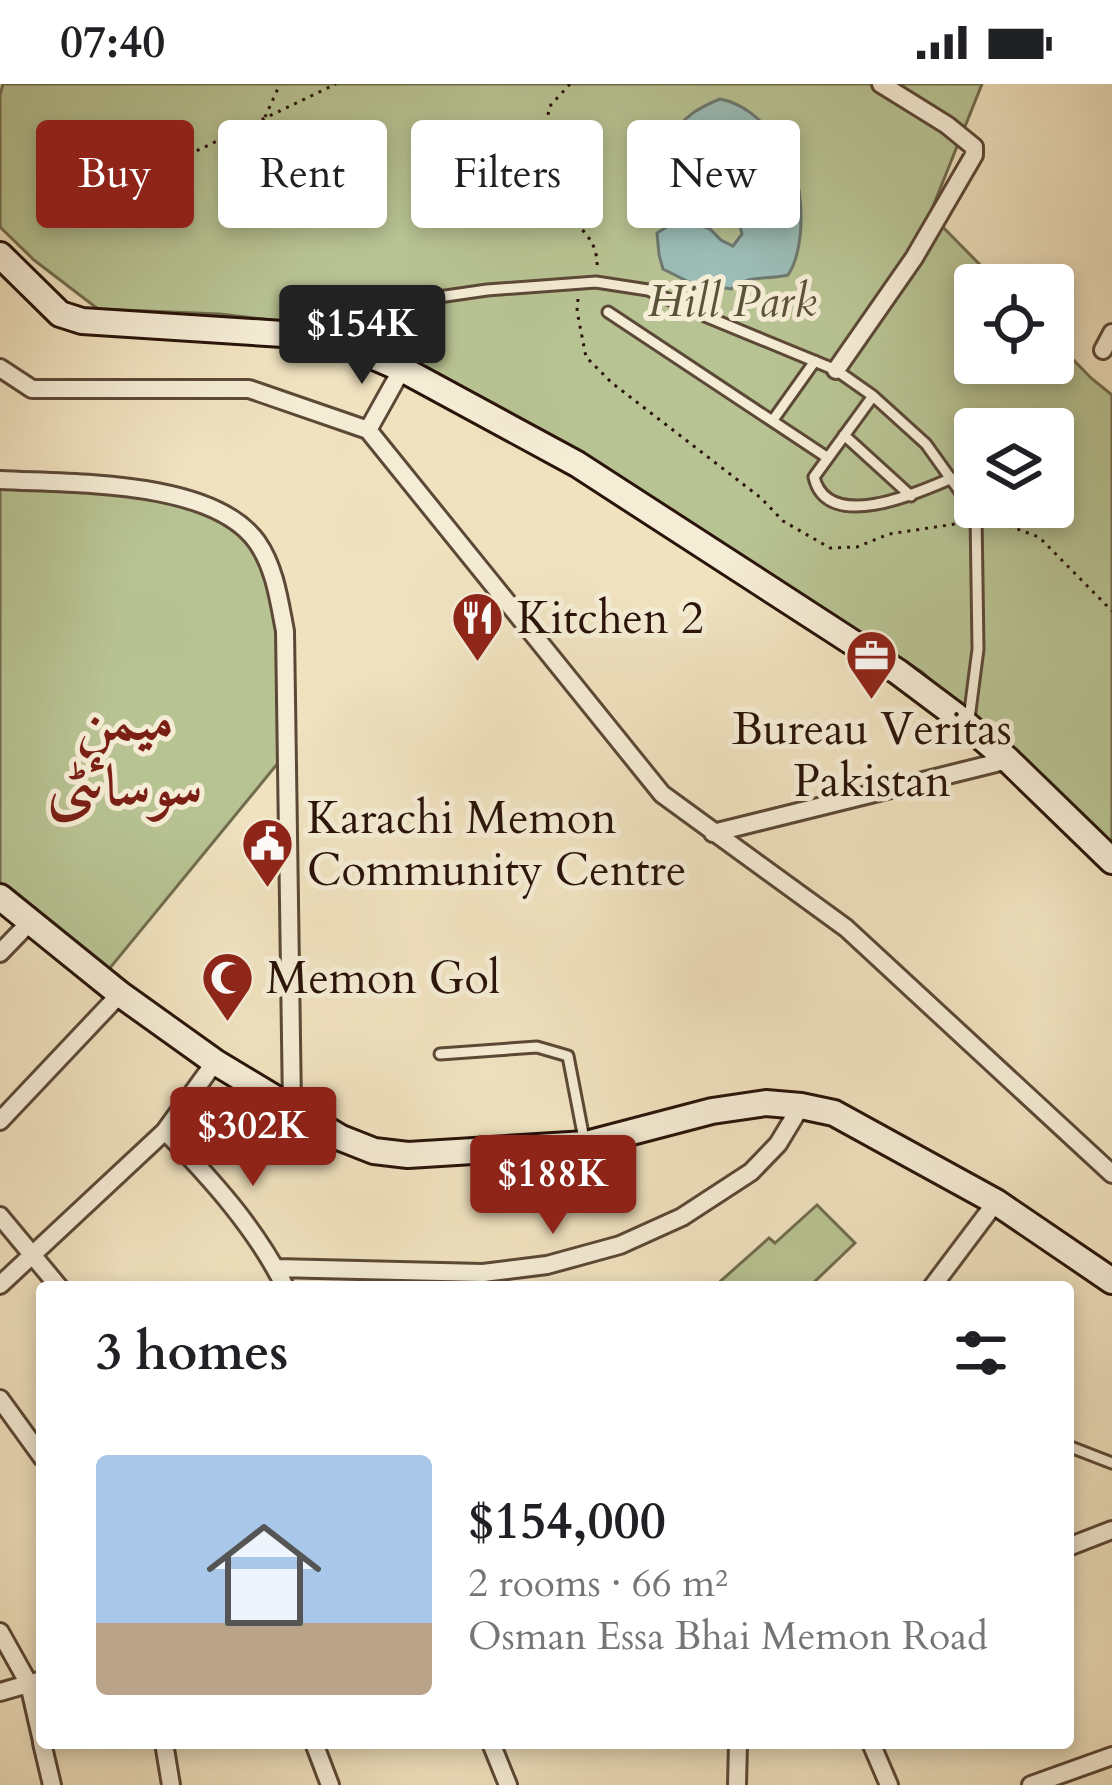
<!DOCTYPE html>
<html lang="en">
<head>
<meta charset="utf-8">
<style>
  :root { --surface:#fff; --page:#f6f6f6; --text:#202124; --muted:#757577; --line:#e0e0e0; --accent:#8f2418 }
  body { margin:0; font-family:Cardo,Amiri,serif; background:var(--page); color:var(--text); height:100vh; display:flex; flex-direction:column; font-size:45px; white-space:nowrap }
  * { box-sizing:border-box; margin:0 }
  p { font-size:39px; color:var(--muted) }
  .icon { flex:none; width:66px; height:66px; fill:none; stroke:currentColor; stroke-width:2; stroke-linecap:round; stroke-linejoin:round }
  .map { position:relative; flex:1; overflow:hidden }
  .drawer { position:absolute; left:36px; top:1197px; width:1038px; height:468px; display:flex; flex-direction:column; background:var(--surface); border-radius:12px; box-shadow:0 6px 18px #0003 }
  .drawer>* { flex:none }
  .top-card { position:absolute; left:36px; top:36px; width:1041px; height:108px; display:flex; gap:24px }
  .buttons { position:absolute; left:954px; top:180px; display:grid; gap:24px }
  .buttons a { display:grid; place-items:center; width:120px; height:120px; border-radius:12px; background:var(--surface); box-shadow:0 6px 18px #0003; font-size:60px }
  .price { position:absolute; translate:-50% -102px; padding:0 27px; border-radius:12px; background:var(--accent); color:#fff; font-size:39px; line-height:78px; filter:drop-shadow(0 3px 6px #0008) }
  .price::after { content:''; position:absolute; left:50%; top:72px; width:36px; height:27px; margin-left:-18px; background:inherit; clip-path:polygon(0 0,100% 0,50% 100%) }
  .price.selected { background:#222; color:#fff }
  ul { padding:0; list-style:none }
  li { display:flex; align-items:center; gap:36px; height:300px; padding:0 60px }
  li+li { border-top:3px solid var(--line) }
  li span { display:grid; place-items:center; flex:none; width:336px; height:240px; border-radius:12px; color:#555 }
  li>.icon { margin-inline-start:auto }
  span .icon { width:144px; height:144px; fill:#fffc; stroke-width:1 }
  li b { font-size:51px }
  h2 { display:flex; justify-content:space-between; align-items:center; height:144px; padding:0 60px; font-size:51px }
  .tag { padding:0 42px; border-radius:12px; background:var(--surface); box-shadow:0 6px 18px #0003; font-size:42px; line-height:108px }
  .tag.selected { background:var(--accent); color:#fff }
  .status { display:flex; justify-content:space-between; align-items:center; height:84px; padding:0 60px; background:var(--surface); direction:ltr }
  .status svg { height:33px; fill:currentColor }
  .map>svg:first-child { display:block }
</style>
</head>
<body>
<div class="status"><b>07:40</b><svg viewBox="0 0 49 12"><path d="M0 12V9h3v3zM5 12V6h3v6zM10 12V3h3v9zM15 12V0h3v12zM26 1h20v11H26zM47 4h2v5h-2z"/></svg></div>
<div class="map">
<svg width="1112" height="1701" viewBox="0 0 1112 1701">
  <rect width="100%" height="100%" fill="#f0e2bf"/>
  <filter id="stains"><feTurbulence type="fractalNoise" baseFrequency=".00167" numOctaves="4"/><feColorMatrix values="0 0 0 0 .2 0 0 0 0 .09 0 0 0 0 .02 0 0 0 .5 -.17"/></filter>
  <radialGradient id="worn" r=".72"><stop offset=".6" stop-color="#630" stop-opacity="0"/><stop offset="1" stop-color="#630" stop-opacity=".3"/></radialGradient>
  <path fill="#b8c393" stroke="#716c4e" stroke-width="3" fill-rule="evenodd" d="M3,0h979l-52,130 70,71h-25v78h78v-24l38,39 21,17v449l-190,-172 -418,-256 -180,-90 -104,-12 -122,-5 -64,-49 -34,-33v-132zM975,345h78v78h-78z
    M0,396l117,7 117,33 41,58 12,174 -186,227 -101,-82z
    M817,1121l38,38 -46,44h-95l55,-49 6,5z"/>
  <path fill="#9bbdb7" stroke="#6e7971" stroke-width="3" d="M720,15c21,4 43,20 53,39 3,6 4,13 7,18 7,12 16,21 19,34 4,26 3,64 -11,85 -26,6 -34,-2 -57,14l-40,-6 -28,-14 -4,-14 -2,-22 24,-15 29,11 11,11 12,6 9,-12c-8,-39 -23,-30 -45,-51 -13,-13 -21,-27 -26,-44 11,-22 27,-31 49,-40z"/>
  <g fill="none" stroke-linecap="round" stroke-linejoin="round">
    <defs>
      <path id="lane" d="M608,228l220,146
        M294,245l48,-18 145,-21 109,-8 52,8 57,26 131,54 37,26 53,48 50,70 2,135 -9,70
        M873,312l-59,81c13,57 106,15 138,1
        M773,336l42,-59
        M844,351l67,61
        M440,970l97,-7 31,9 16,83
        M1068,1362l44,17"/>
      <path id="street" d="M1103,266l9,-17
        M0,284l32,21h217l119,41 294,364 184,134 266,246
        M836,286l78,-112 60,-103v-8l-27,-22 -66,-41
        M368,346l34,-61
        M0,396c70,4 212,-1 257,62 18,26 22,58 28,89l7,475
        M713,749l295,-73
        M0,869l30,-31
        M0,1037l120,-127
        M165,1047c46,48 91,97 120,156
        M0,1132l59,71
        M276,1184l207,5 64,-8 73,-20 62,-28 69,-45 27,-28 23,-38
        M0,1201l165,-154 50,-69
        M932,1203l64,-85
        M0,1315l42,58
        M1068,1463l44,-17
        M0,1548l29,52 13,57
        M0,1608l42,-12
        M42,1659l10,42
        M164,1659l7,42
        M314,1659l16,42
        M491,1659l17,42
        M871,1659l18,42
        M737,1701l1,-42
        M1031,1701l81,-29"/>
      <path id="secondary" d="M0,171l60,59 22,7 201,13 37,5 38,11 44,19 175,95 321,208 56,42 54,46 104,101
        M0,813l120,97 95,68 126,76 33,13 34,4 178,-11 126,-33 54,-8 35,3 33,7 162,89 116,79"/>
    </defs>
    <use href="#lane" stroke="#5c4836" stroke-width="15"/>
    <use href="#street" stroke="#5c4836" stroke-width="22"/>
    <use href="#secondary" stroke="#2a1409" stroke-width="30"/>
    <path stroke="#2a1409" stroke-width="3" stroke-dasharray="3 6" stroke-linecap="butt" d="M570,0l-21,23 -6,53 9,48c24,15 47,29 45,61
      M265,33l15,-33
      M140,94l196,-94
      M578,215l-1,12 9,46 26,26 149,115 22,23 47,27 27,-1 32,-13 73,-11
      M992,436l47,17 73,74"/>
    <use href="#lane" stroke="#f5ecd5" stroke-width="9"/>
    <use href="#street" stroke="#f5ecd5" stroke-width="16"/>
    <use href="#secondary" stroke="#f5ecd5" stroke-width="24"/>
  </g>
  <defs>
    <symbol id="restaurant-pin" viewBox="-11 -11 22 30"><path d="M0 17L-7.5 6A9.5 9.5 0 1 1 7.5 6Z" fill="#8f2418" stroke="#f5ecd5"/><path d="M-5-6h1v4h1v-4h1v4h1v-4h1v5L-1.5 .5V6h-2V.5L-5-1ZM5-6V6H3V1.5H1.5Q1.5-4 5-6Z" fill="#fff"/></symbol>
    <symbol id="office-pin" viewBox="-11 -11 22 30"><path d="M0 17L-7.5 6A9.5 9.5 0 1 1 7.5 6Z" fill="#8f2418" stroke="#f5ecd5"/><path d="M-6-3h4V-5.5h4V-3h4V5H-6ZM-1-4.5V-3h2v-1.5ZM-6 0V1H6V0Z" fill="#fff"/></symbol>
    <symbol id="civic-pin" viewBox="-11 -11 22 30"><path d="M0 17L-7.5 6A9.5 9.5 0 1 1 7.5 6Z" fill="#8f2418" stroke="#f5ecd5"/><path d="M-.6-6.5H3V-4.5H.6V-3L4-1V1h2V6H-6V1h2V-1L-.6-3ZM-1.2 2.5V6h2.4V2.5Z" fill="#fff"/></symbol>
    <symbol id="mosque-pin" viewBox="-11 -11 22 30"><path d="M0 17L-7.5 6A9.5 9.5 0 1 1 7.5 6Z" fill="#8f2418" stroke="#f5ecd5"/><path d="M3.5-4.9A6 6 0 1 0 3.5 4.9A5 5 0 1 1 3.5-4.9Z" fill="#fff"/></symbol>
  </defs>
  <g fill-rule="evenodd">
    <use href="#restaurant-pin" x="448" y="504" width="59" height="81"/>
    <use href="#office-pin" x="842" y="542" width="59" height="81"/>
    <use href="#civic-pin" x="238" y="730" width="59" height="81"/>
    <use href="#mosque-pin" x="198" y="864" width="59" height="81"/>
  </g>
  <g text-anchor="middle" dominant-baseline="central" stroke-width="10" stroke-linejoin="round" paint-order="stroke">
    <g font-size="45" font-style="italic" fill="#5c5139" stroke="#f5ecd5">
      <text x="732" y="217">Hill Park</text>
    </g>
    <g font-size="45" fill="#2a1409" stroke="#f5ecd5" text-anchor="start">
      <text x="517" y="534">Kitchen 2</text>
      <text x="872" y="645" text-anchor="middle">Bureau Veritas<tspan x="872" dy="52">Pakistan</tspan></text>
      <text x="307" y="734">Karachi Memon<tspan x="307" dy="52">Community Centre</tspan></text>
      <text x="266" y="894">Memon Gol</text>
    </g>
    <g font-size="57" font-weight="bold" fill="#7a1f14" stroke="#f5ecd5">
      <text x="125" y="637">میمن<tspan x="125" dy="66">سوسائٹی</tspan></text>
    </g>
  </g>
  <rect width="100%" height="100%" filter="url(#stains)"/>
  <rect width="100%" height="100%" fill="url(#worn)"/>
</svg>
<div class="buttons">
<a><svg class="icon" aria-label="locate" viewBox="0 0 24 24"><circle cx="12" cy="12" r="6"/><path d="M12 2v4M12 18v4M2 12h4M18 12h4"/></svg></a>
<a><svg class="icon" aria-label="layers" viewBox="0 0 24 24"><path d="M12 4l9 5-9 5-9-5zM3 14l9 5 9-5"/></svg></a>
</div>
<b class="price selected" style="left:362px;top:303px">$154K</b>
<b class="price" style="left:253px;top:1105px">$302K</b>
<b class="price" style="left:553px;top:1153px">$188K</b>
<div class="top-card">
<a class="tag selected">Buy</a>
<a class="tag">Rent</a>
<a class="tag">Filters</a>
<a class="tag">New</a>
</div>
<section class="drawer">
<h2>3 homes<svg class="icon" aria-label="filters" viewBox="0 0 24 24"><path d="M4 7h16M4 17h16"/><circle cx="9" cy="7" r="2"/><circle cx="15" cy="17" r="2"/></svg></h2>
<ul>
<li><span style="background:linear-gradient(#a9c7e8 70%,#b9a48a 0)"><svg class="icon" aria-label="home" viewBox="0 0 24 24"><path d="M3 11l9-7 9 7M6 9v11h12V9"/></svg></span><div><b>$154,000</b><p>2 rooms · 66 m²</p><p>Osman Essa Bhai Memon Road</p></div></li>
</ul>
</section>
</div>
</body>
</html>
